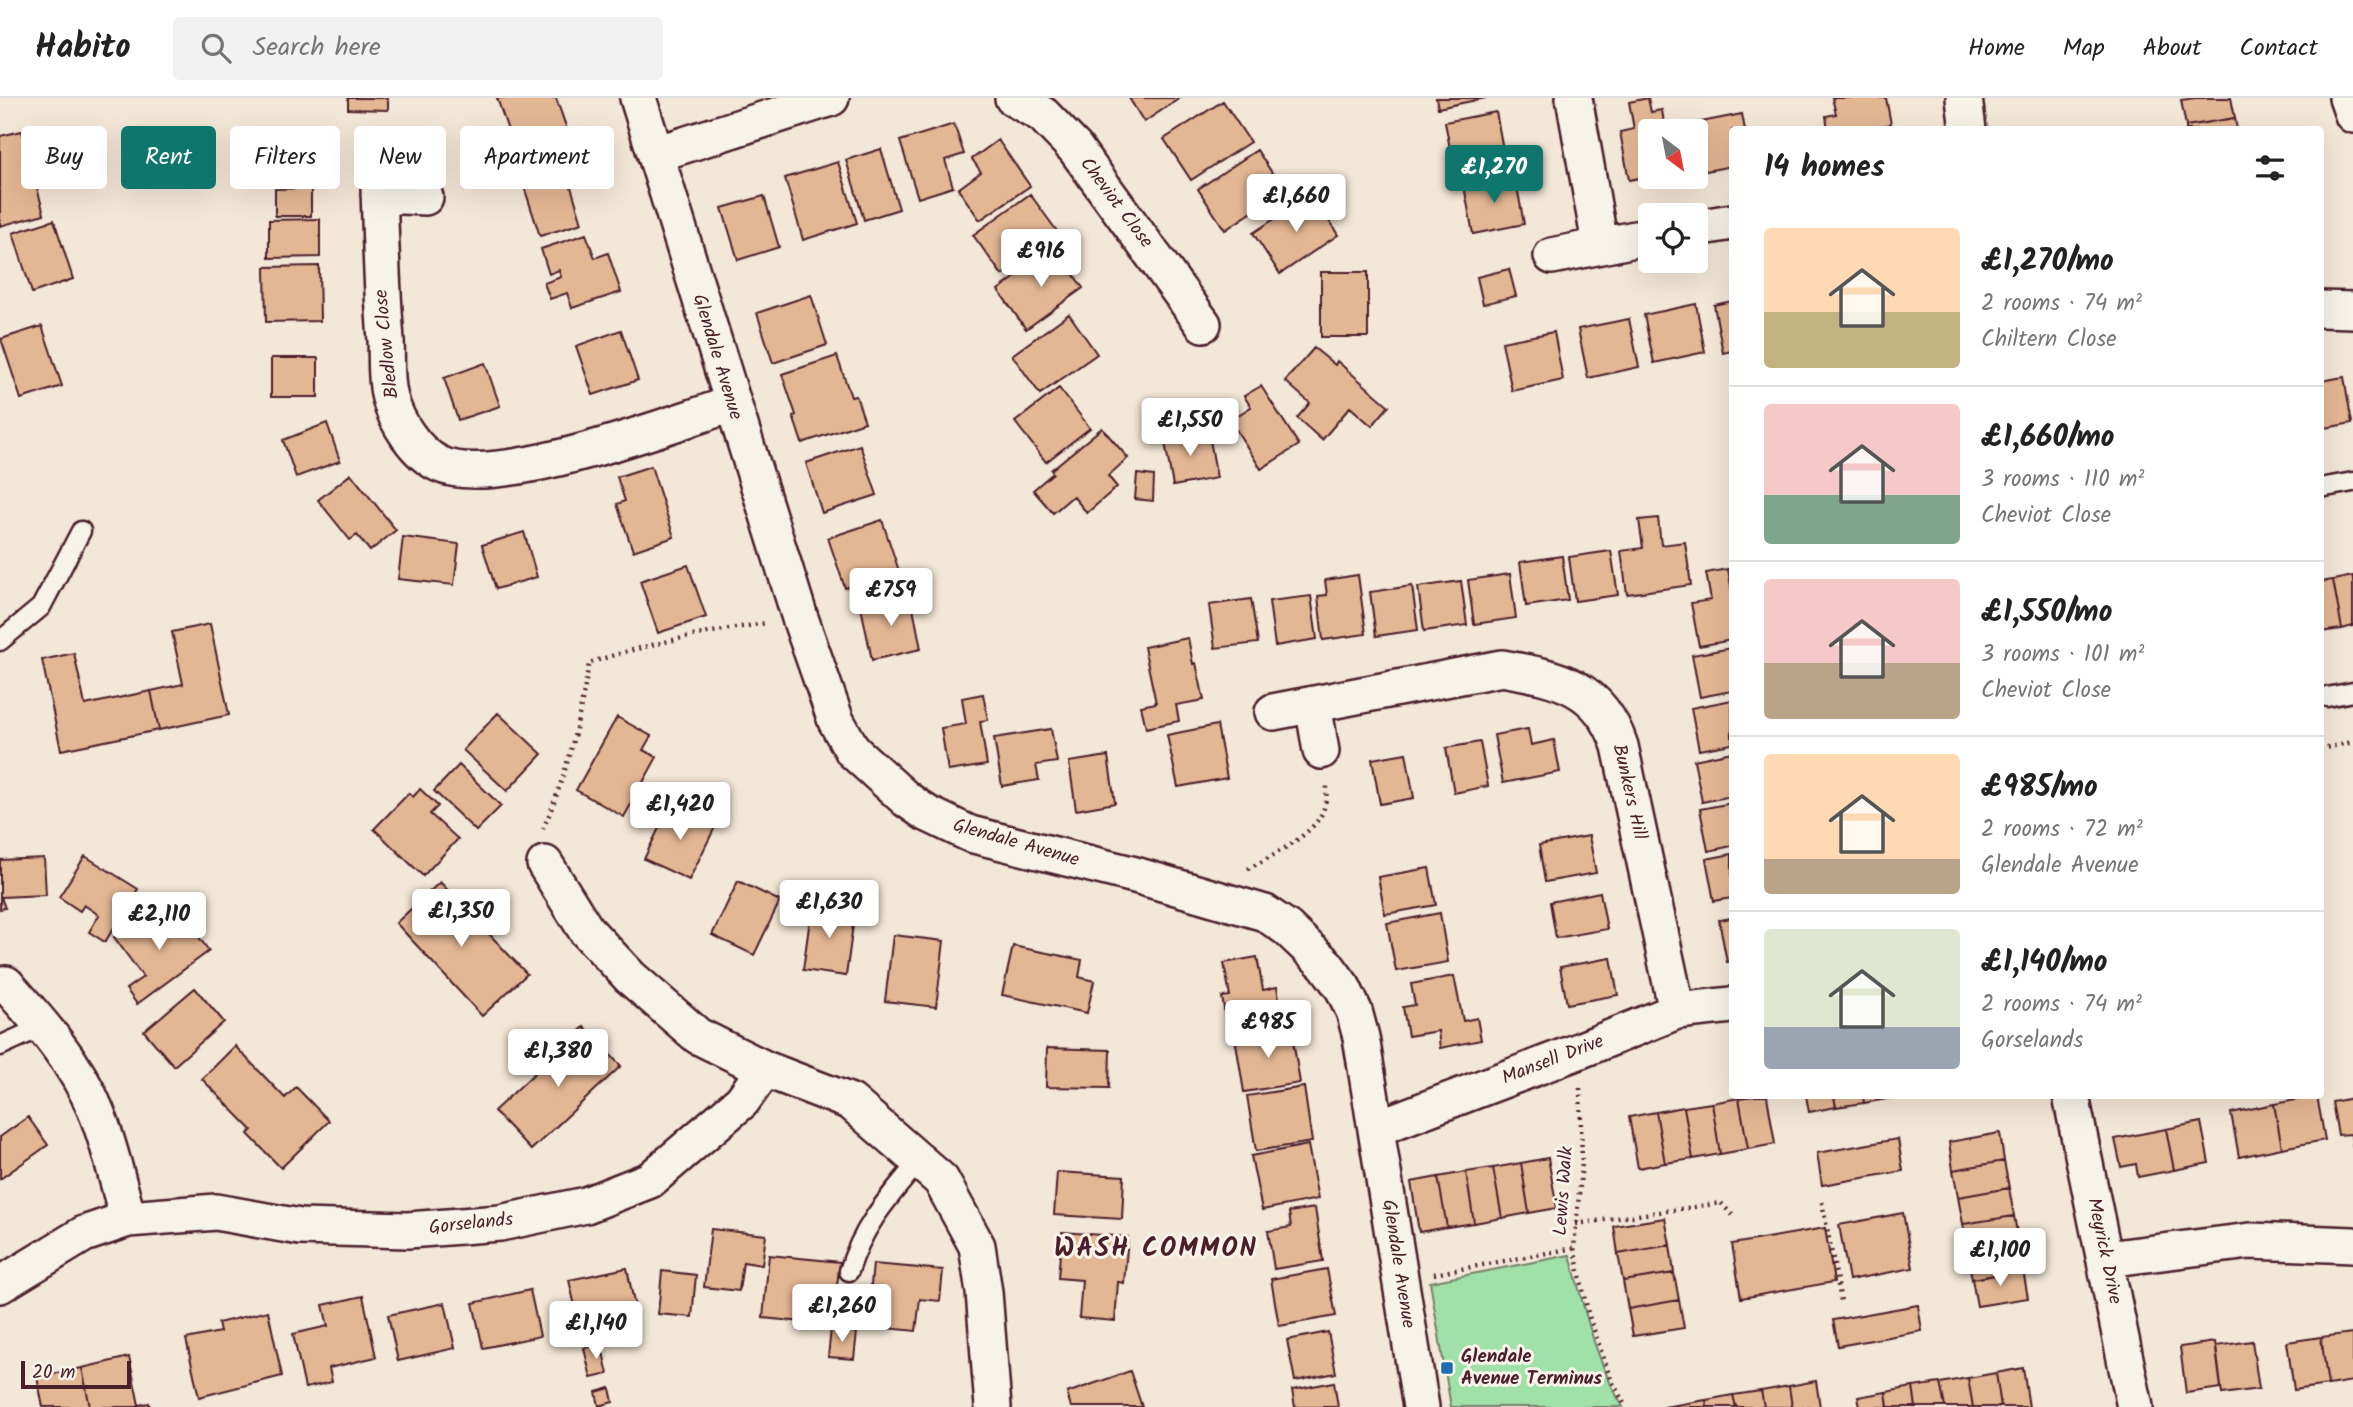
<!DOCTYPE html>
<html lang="en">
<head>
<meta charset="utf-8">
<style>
  :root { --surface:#fff; --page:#f2f2f2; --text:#222; --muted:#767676; --line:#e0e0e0; --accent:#0f766e }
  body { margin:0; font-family:Kalam,sans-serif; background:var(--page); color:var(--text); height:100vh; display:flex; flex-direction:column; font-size:26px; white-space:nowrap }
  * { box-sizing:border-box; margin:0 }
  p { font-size:23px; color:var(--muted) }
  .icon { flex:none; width:38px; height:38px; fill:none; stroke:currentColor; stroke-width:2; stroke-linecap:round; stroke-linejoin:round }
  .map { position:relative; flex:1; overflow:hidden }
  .details { position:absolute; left:1729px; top:28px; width:595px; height:973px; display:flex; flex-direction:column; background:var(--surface); border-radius:7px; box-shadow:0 7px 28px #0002 }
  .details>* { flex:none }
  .banner { position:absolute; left:21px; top:28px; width:665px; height:63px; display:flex; gap:14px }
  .needle { width:46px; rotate:148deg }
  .buttons { position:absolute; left:1638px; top:21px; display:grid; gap:14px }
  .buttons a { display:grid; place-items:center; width:70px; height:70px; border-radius:7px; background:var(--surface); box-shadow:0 7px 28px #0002; font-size:35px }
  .scale { position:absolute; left:21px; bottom:18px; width:110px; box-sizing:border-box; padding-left:7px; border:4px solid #4a1f2b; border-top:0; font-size:19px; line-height:24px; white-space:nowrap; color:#4a1f2b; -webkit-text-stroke:5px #f7f3e8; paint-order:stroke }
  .price { position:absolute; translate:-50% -60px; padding:0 16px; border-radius:7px; background:#fff; color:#222; font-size:23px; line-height:46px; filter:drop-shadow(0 2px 4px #0008) }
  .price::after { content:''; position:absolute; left:50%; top:42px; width:21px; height:16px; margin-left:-10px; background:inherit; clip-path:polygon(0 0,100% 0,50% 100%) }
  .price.active { background:var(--accent); color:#fff }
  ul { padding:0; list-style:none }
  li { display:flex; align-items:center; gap:21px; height:175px; padding:0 35px }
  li+li { border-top:2px solid var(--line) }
  li span { display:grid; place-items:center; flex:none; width:196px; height:140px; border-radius:7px; color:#555 }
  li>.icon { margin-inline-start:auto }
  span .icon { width:84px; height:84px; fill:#fffc; stroke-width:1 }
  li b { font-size:30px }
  h2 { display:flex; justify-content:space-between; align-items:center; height:84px; padding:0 35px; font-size:30px }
  .pill { padding:0 24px; border-radius:7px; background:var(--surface); box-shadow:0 7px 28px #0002; font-size:24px; line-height:63px }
  .pill.active { background:var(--accent); color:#fff }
  header { display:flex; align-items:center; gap:42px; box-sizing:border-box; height:98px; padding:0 35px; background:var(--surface); border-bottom:2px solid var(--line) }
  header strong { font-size:33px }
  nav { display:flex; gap:38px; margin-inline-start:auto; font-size:24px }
  .search { width:490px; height:63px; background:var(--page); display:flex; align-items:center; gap:18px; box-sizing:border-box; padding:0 24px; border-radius:7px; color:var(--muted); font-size:26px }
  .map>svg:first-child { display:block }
</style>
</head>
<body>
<header>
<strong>Habito</strong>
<div class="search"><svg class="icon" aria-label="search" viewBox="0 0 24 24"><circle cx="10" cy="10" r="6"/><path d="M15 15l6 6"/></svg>Search here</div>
<nav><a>Home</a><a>Map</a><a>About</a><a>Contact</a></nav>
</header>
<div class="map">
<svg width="2353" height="1309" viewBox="0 0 2353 1309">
  <rect width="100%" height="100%" fill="#f3e7d7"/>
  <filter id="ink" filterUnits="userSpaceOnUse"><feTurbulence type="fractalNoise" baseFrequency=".0143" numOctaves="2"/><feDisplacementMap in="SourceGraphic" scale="14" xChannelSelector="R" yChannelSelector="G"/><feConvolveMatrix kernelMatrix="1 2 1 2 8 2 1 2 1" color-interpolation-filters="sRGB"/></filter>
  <g filter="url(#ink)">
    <path fill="#a0e0a9" stroke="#75806a" stroke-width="2" d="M1570,1157c14,52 25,105 53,152h-172l-21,-125z"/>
    <path fill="#e4b794" stroke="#4a1f2b" stroke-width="2" d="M348,0h40v12l-40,-1z
      M497,0h59l14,40 -53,19z
      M1129,0h51l-36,24z
      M1436,0h50l-48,10z
      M1648,0l3,14 11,-2 2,13 7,-1 2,9h-23v45l-21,4 -9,-48 14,-3 -5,-27z
      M1832,0h54l5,26 -25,6h-38l-2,-14 10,-2z
      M2195,0h36l4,20 -49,8 -5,-26z
      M1223,3l27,41 -59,38 -27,-41z
      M1496,14l9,48 -51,10 -9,-48z
      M1742,16l3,16h-13v36l-31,6 -5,-25v-16h-3l-2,-7z
      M2235,20l2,12h-51v-4z
      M954,26l10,30 -19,6 8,27 -35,11 -18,-57z
      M22,33l22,83 -44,12v-90z
      M998,42l32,46 -50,34 -22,-31 23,-17 -9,-13z
      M265,44h50v41h-49z
      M881,51l18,60 -35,11 -18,-60z
      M588,52l6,18 -26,9 14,46 -42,13 -23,-71 42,-14 3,8z
      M1257,52l27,41 -59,39 -27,-41z
      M838,64l19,61 -54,17 -18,-62z
      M1515,78l9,48 -51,10 -9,-48z
      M311,90v28h-36v-27z
      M1030,96l29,40 -57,41 -29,-40z
      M1312,96l26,41 -58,39 -27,-41z
      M764,98l15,51 -41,13 -16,-52z
      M320,121v38l-51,1v-38z
      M54,122l19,59 -41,14 -19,-60z
      M586,136l9,24 13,-5 13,39 -49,16 -5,-15 -17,6 -6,-16 17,-6 -2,-7 -10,4 -8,-25z
      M1055,150l28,40 -57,41 -28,-39z
      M319,168l1,55 -54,1 -1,-55z
      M1509,171l7,27 -33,8 -6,-27z
      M1321,174h47v65h-47z
      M811,197l16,50 -54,18 -16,-50z
      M1732,203v50l-9,2 -9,-48z
      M1696,206l9,48 -51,11 -10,-48z
      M1069,216l28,40 -57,40 -28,-39z
      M1629,221l10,48 -51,11 -10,-49z
      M42,228l20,60 -41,13 -20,-60z
      M621,232l17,50 -45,15 -17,-49z
      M1554,234l9,48 -51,11 -10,-49z
      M1314,250l21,17 2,-4 52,45 -17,20 -22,-19 -28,33 -25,-22 13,-15 -25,-22z
      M837,258l14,41 5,-1 9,26 -63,21 -9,-27 3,-1 -14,-41z
      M271,260h47v39h-47z
      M485,265l15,43 -42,14 -14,-42z
      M2344,279l8,46 -32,6v-48z
      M1261,288l38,59 -38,24 -31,-49 21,-13 -7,-11z
      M1059,290l31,40 -44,34 -31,-40z
      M327,325l13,38 -44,16 -13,-37z
      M1102,330l26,30 -20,18 9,11 -30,26 -14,-17 -20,17 -20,-23 20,-17 -2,-3z
      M1208,331l9,49 -44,8 -9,-49z
      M860,347l17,50 -55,18 -16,-50z
      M651,368l23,71 -41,14 -16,-47 8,-3 -8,-24z
      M351,376l45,56 -26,21 -13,-16 -7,5 -32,-40z
      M1137,376l17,2 -1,25 -18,-2z
      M1658,420l3,27 24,-3 6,43 -64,9 -6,-43 22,-3 -4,-28z
      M882,422l17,51 -54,17 -17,-50z
      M524,434l13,45 -41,12 -14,-44z
      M403,439l56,7 -5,41 -56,-6z
      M1611,453l7,44 -43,6 -6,-44z
      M1562,458l6,44 -42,6 -6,-44z
      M688,467l18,52 -48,16 -18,-52z
      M1728,471l4,22v49l-33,6 -8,-43 20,-3 -5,-27z
      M1510,476l6,44 -42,6 -6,-44z
      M1358,477l8,59 -43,6 -5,-44 9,-1 -2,-15z
      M2353,478v50l-11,3 -9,-49z
      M2333,482l9,49 -22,3v-50z
      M1461,483l6,44 -43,6 -6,-44z
      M1412,488l6,44 -42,6 -6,-44z
      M1311,498l6,43 -42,7 -6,-45z
      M911,499l10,52 -49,11 -11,-53z
      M1251,501l7,44 -43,5 -6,-43z
      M210,526l19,91 -70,15 -8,-39 32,-7 -11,-52z
      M1188,540l5,26 3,-1 8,37 -28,5 3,16 -33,7 -5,-22 15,-3 -12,-56z
      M1732,550v43l-32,6 -8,-42z
      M74,555l11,52 66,-14 8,39 -98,20 -19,-90z
      M983,596l5,26 -8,1 7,44 -39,6 -7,-43 25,-4 -4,-26z
      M1732,602v44l-33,6 -8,-42z
      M498,615l44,41 -35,37 -44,-41z
      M617,619l34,19 -8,14 14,7 -33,60 -48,-27z
      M1217,627l10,53 -49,9 -11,-52z
      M1051,631l6,33 -21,3 3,15 -37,6 -8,-48z
      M1528,631l3,16 23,-5 6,32 -57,11 -9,-48z
      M1480,644l8,44 -34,7 -8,-45z
      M1732,654v44l-30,6 -8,-42z
      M1406,655l8,45 -34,6 -8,-45z
      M1108,658l7,47 -39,7 -7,-48z
      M459,667l42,41 -25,25 -42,-40z
      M420,691l18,17 -8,8 28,25 -35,37 -49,-47 35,-36 4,4z
      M671,705l45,22 -27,55 -45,-21z
      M1732,705v43l-24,5 -8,-42z
      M1589,738l7,37 -51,9 -6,-37z
      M1732,756v44l-18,3 -8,-42z
      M85,758l53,33 -33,53 -16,-10 10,-17 -15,-10 -4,6 -21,-14z
      M44,760l2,37 -45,2 4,11 -5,1v-49z
      M1429,770l7,37 -51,9 -7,-37z
      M738,783l42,20 -26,54 -42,-20z
      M440,784l87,92 -45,42 -86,-93z
      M1600,794l7,37 -51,9 -6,-36z
      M812,806l43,6 -9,66 -43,-6z
      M148,814l13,18 21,-16 27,37 -72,53 -11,-15 17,-12 -29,-40z
      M1440,815l8,49 -52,9 -9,-48z
      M1732,820v43l-5,1 -8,-42z
      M893,837l51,6 -8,66 -51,-6z
      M1013,848l69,14 -3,17 15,4 -7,32 -85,-18z
      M1257,859l6,33 14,-3 6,35 -55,10 -6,-35 8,-1 -6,-33z
      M1611,860l7,37 -51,9 -7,-37z
      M1454,878l9,45 14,-3 4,22 -41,8 -2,-17 -30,5 -5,-29 12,-2 -4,-21z
      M195,890l29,34 -50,44 -30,-35z
      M584,929l37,39 -90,84 -37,-39z
      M1291,930l9,55 -56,9 -9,-55z
      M235,948l50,52 11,-11 33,34 -48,47 -33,-34 4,-4 -50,-51z
      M1047,950l63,2 -1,38 -63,-1z
      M1304,989l8,55 -56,9 -9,-55z
      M1754,998h13l8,48 -27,5 -9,-51z
      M1806,998h28l2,11 -27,5z
      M1834,998h29l1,7 -28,4z
      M1863,998h28l1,2 -28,5z
      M2317,998l8,44 -43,8 -8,-44z
      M1739,1000l9,51 -28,5 -8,-51z
      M2353,1000v50l-2,-14 -13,1 -6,-33z
      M1712,1005l8,51 -27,5 -9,-52z
      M2274,1006l8,44 -43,9 -8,-44z
      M1684,1009l9,52 -28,4 -9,-51z
      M1656,1014l9,51 -27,5 -9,-51z
      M28,1019l20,28 -48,34v-42z
      M2201,1024l8,41 -35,7 -8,-41z
      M2166,1031l8,41 -36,7 -2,-13 -15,3 -6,-28z
      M2000,1035l4,28 -51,9 -4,-28z
      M1898,1041l5,32 -81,14 -5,-32z
      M1308,1047l10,54 -56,11 -11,-54z
      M1548,1060l9,50 -28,5 -8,-50z
      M2004,1063l5,27 -51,9 -5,-27z
      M1521,1065l8,50 -27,5 -9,-50z
      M1493,1070l9,50 -28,5 -8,-51z
      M1057,1074l67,4 -2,43 -68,-4z
      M1466,1074l8,51 -27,4 -9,-50z
      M1438,1079l9,50 -28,5 -8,-50z
      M2009,1090l5,28 -51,8 -5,-27z
      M1315,1110l8,53 -49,8 -6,-38 23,-4 -2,-15z
      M1903,1115l10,55 -64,12 -10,-55z
      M2014,1118l5,27 -52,9 -4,-28z
      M1665,1120l5,27 -52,9 -4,-28z
      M1825,1130l9,54 -93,16 -9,-54z
      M711,1131l55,6 -4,30 -19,-3 -4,29 -35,-4z
      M1062,1134l66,5 -4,46 -6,-1 -3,39 -36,-3 3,-38 -24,-2z
      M2019,1145l4,27 -51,9 -5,-27z
      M1670,1147l4,28 -51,8 -5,-27z
      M769,1157l71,7 -4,31 -20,-2 -3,32 -50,-5z
      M873,1166l70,6 -3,31 -20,-2 -4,32 -49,-5z
      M627,1170l9,45 -25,6 2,12 -31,6 -13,-57z
      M1327,1171l9,47 -57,10 -8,-47z
      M2023,1172l5,28 -51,8 -5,-27z
      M662,1173l34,4 -4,42 -34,-3z
      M1674,1175l5,27 -51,9 -5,-28z
      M530,1192l10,46 -57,12 -10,-45z
      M363,1198l13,61 -47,11 3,14 -27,6 -12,-54 35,-8 -5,-21z
      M1679,1202l5,28 -51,8 -5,-27z
      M445,1205l10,45 -57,13 -10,-46z
      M1918,1207l4,26 -84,15 -5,-26z
      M268,1213l14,65 -83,21 -13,-58 34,-7 -2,-9z
      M831,1231l26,3 -3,27 -26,-2z
      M1328,1234l8,41 -41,8 -8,-41z
      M2353,1235v48l-25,4 -7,-48z
      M2321,1239l7,48 -34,5 -7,-48z
      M2252,1243l7,48 -37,5 -6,-48z
      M2215,1244l6,46 -35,5 -6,-46z
      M601,1246l7,30 -17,4 -7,-30z
      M129,1259l10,48 10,-2 1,4h-60l-8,-39z
      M82,1270l8,39h-47l-6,-30z
      M2023,1270l6,39h-28l-5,-34z
      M1130,1273l12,36h-71l-4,-14z
      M1996,1275l5,34h-28l-5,-29z
      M1968,1280l5,29h-28l-5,-24z
      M1816,1283l4,26h-28l-3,-21z
      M1334,1284l4,25h-43l-3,-17z
      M1940,1285l5,24h-29l-3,-20z
      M1789,1288l3,21h-28l-3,-16z
      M1913,1289l3,20h-28l-2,-15z
      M610,1290l3,14 -14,4 -3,-14z
      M1761,1293l3,16h-28l-3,-12z
      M1886,1294l2,15h-28l-2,-10z
      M1733,1297l3,12h-29l-1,-7z
      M1706,1302l1,7h-43z"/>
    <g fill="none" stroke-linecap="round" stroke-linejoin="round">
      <defs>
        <path id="service" d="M2320,390l33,-6
          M0,543l41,-34 40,-76
          M2327,599l26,-5
          M0,948l44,-20
          M849,1173c14,-46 40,-74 70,-110"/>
        <path id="minor" d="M638,0l162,520 36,103 17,30 53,48 20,14 44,21 165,41 130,38 22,15 39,37 17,23 11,23 7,26 60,370
          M1013,0l30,17 32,33 128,176
          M1574,0l26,146
          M1964,0l4,32
          M2347,0l6,17
          M378,56c2,62 3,124 8,186 1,18 -1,40 4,58 6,24 26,55 49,66 56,27 231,-40 293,-60
          M656,56l175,-56
          M379,97l46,2
          M1696,130l36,-6
          M1552,158l98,-20
          M2320,211l33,1
          M1313,606l8,47
          M1273,614l229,-44c57,10 98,18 118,78l57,265
          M545,766l41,66 44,47 68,59 67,33 86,33 90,78 36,66 7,46 9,115
          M6,886c35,39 70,78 90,127 14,34 22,72 32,108
          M2071,998l64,311
          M1377,1030l199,-76 101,-41 55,-6
          M2106,1161l144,-18 103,4
          M0,1187l84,-51 44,-15 88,-7 84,15 108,3 92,-7 86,-18 64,-25 92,-79 23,-32"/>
      </defs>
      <use href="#service" stroke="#4a1f2b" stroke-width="23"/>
      <use href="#minor" stroke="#4a1f2b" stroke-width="40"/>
      <path stroke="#4a1f2b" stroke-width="4.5" stroke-dasharray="2 5" stroke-linecap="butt" d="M2320,651l33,-7
        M543,731c23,-51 37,-111 46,-166 58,-19 117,-31 178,-40
        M1248,771c22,-12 66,-34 75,-58 3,-7 4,-20 4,-28
        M1580,990l2,75 -8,85 14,65 23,66 15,28
        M1822,1104l19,99
        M1576,1126l145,-21 13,14
        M1434,1176l140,-26"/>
      <use href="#service" stroke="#f7f3e8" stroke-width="18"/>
      <use href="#minor" stroke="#f7f3e8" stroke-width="35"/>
    </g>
  </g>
  <rect fill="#1f6fb2" stroke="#f7f3e8" stroke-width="2.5" x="1440" y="1263" width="14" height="14" rx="3.5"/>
  <g text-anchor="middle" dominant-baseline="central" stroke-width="6" stroke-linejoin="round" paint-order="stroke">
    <g font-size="19" fill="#4a1f2b" stroke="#f7f3e8">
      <text transform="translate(1116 105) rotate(53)">Cheviot Close</text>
      <text transform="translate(387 246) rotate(-96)">Bledlow Close</text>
      <text transform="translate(717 259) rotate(73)">Glendale Avenue</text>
      <text transform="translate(1629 694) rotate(77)">Bunkers Hill</text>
      <text transform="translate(1016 745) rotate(16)">Glendale Avenue</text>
      <text transform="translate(1553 962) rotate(-21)">Mansell Drive</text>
      <text transform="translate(1564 1093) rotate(-86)">Lewis Walk</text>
      <text transform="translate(471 1126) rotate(-6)">Gorselands</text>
      <text transform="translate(2104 1153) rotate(78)">Meyrick Drive</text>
      <text transform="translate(1398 1166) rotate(81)">Glendale Avenue</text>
    </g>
    <g font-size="19" font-weight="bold" fill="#4a1f2b" stroke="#f7f3e8" text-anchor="start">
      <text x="1461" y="1259">Glendale<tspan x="1461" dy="22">Avenue Terminus</tspan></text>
    </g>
    <g font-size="26" font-weight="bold" letter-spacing="2" fill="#4a1f2b" stroke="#f7f3e8">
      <text x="1156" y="1151">WASH COMMON</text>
    </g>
  </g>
</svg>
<div class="buttons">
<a><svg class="needle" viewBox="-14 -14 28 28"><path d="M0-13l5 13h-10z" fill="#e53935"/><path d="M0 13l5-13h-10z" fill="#767676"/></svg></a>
<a><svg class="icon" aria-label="locate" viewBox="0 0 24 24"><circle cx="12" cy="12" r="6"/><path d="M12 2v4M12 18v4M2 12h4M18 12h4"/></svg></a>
</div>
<div class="scale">20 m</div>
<b class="price active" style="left:1494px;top:107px">£1,270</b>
<b class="price" style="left:1296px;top:136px">£1,660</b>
<b class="price" style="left:1041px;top:191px">£916</b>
<b class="price" style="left:1190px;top:360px">£1,550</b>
<b class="price" style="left:891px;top:530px">£759</b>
<b class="price" style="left:680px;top:744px">£1,420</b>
<b class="price" style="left:829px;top:842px">£1,630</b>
<b class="price" style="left:461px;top:851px">£1,350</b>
<b class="price" style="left:159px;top:854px">£2,110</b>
<b class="price" style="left:1268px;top:962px">£985</b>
<b class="price" style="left:558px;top:991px">£1,380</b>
<b class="price" style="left:2000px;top:1190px">£1,100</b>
<b class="price" style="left:842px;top:1246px">£1,260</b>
<b class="price" style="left:596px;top:1263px">£1,140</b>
<div class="banner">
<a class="pill">Buy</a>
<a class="pill active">Rent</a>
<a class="pill">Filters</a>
<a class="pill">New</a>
<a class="pill">Apartment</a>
</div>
<section class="details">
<h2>14 homes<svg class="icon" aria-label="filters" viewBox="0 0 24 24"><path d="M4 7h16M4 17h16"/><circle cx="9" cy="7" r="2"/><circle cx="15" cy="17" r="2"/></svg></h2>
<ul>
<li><span style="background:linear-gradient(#ffd9b3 60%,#c2b280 0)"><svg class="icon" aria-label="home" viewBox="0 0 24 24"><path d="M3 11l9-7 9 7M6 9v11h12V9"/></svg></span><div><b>£1,270/mo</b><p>2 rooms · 74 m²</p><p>Chiltern Close</p></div></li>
<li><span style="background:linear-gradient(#f6c9c9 65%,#7fa58c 0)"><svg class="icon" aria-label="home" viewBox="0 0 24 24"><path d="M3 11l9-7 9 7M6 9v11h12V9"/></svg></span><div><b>£1,660/mo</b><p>3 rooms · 110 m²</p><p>Cheviot Close</p></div></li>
<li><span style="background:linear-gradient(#f6c9c9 60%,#b9a48a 0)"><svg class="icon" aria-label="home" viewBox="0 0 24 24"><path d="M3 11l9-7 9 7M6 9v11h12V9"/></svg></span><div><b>£1,550/mo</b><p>3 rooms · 101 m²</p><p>Cheviot Close</p></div></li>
<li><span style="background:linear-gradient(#ffd9b3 75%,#b9a48a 0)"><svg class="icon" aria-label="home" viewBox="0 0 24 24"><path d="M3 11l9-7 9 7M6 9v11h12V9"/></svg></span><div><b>£985/mo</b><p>2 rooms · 72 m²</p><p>Glendale Avenue</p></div></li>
<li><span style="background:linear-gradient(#dfe7d0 70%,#9aa5b1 0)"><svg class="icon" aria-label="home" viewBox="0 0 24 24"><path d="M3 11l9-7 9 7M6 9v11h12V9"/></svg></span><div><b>£1,140/mo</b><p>2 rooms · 74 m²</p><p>Gorselands</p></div></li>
</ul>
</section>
</div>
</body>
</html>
